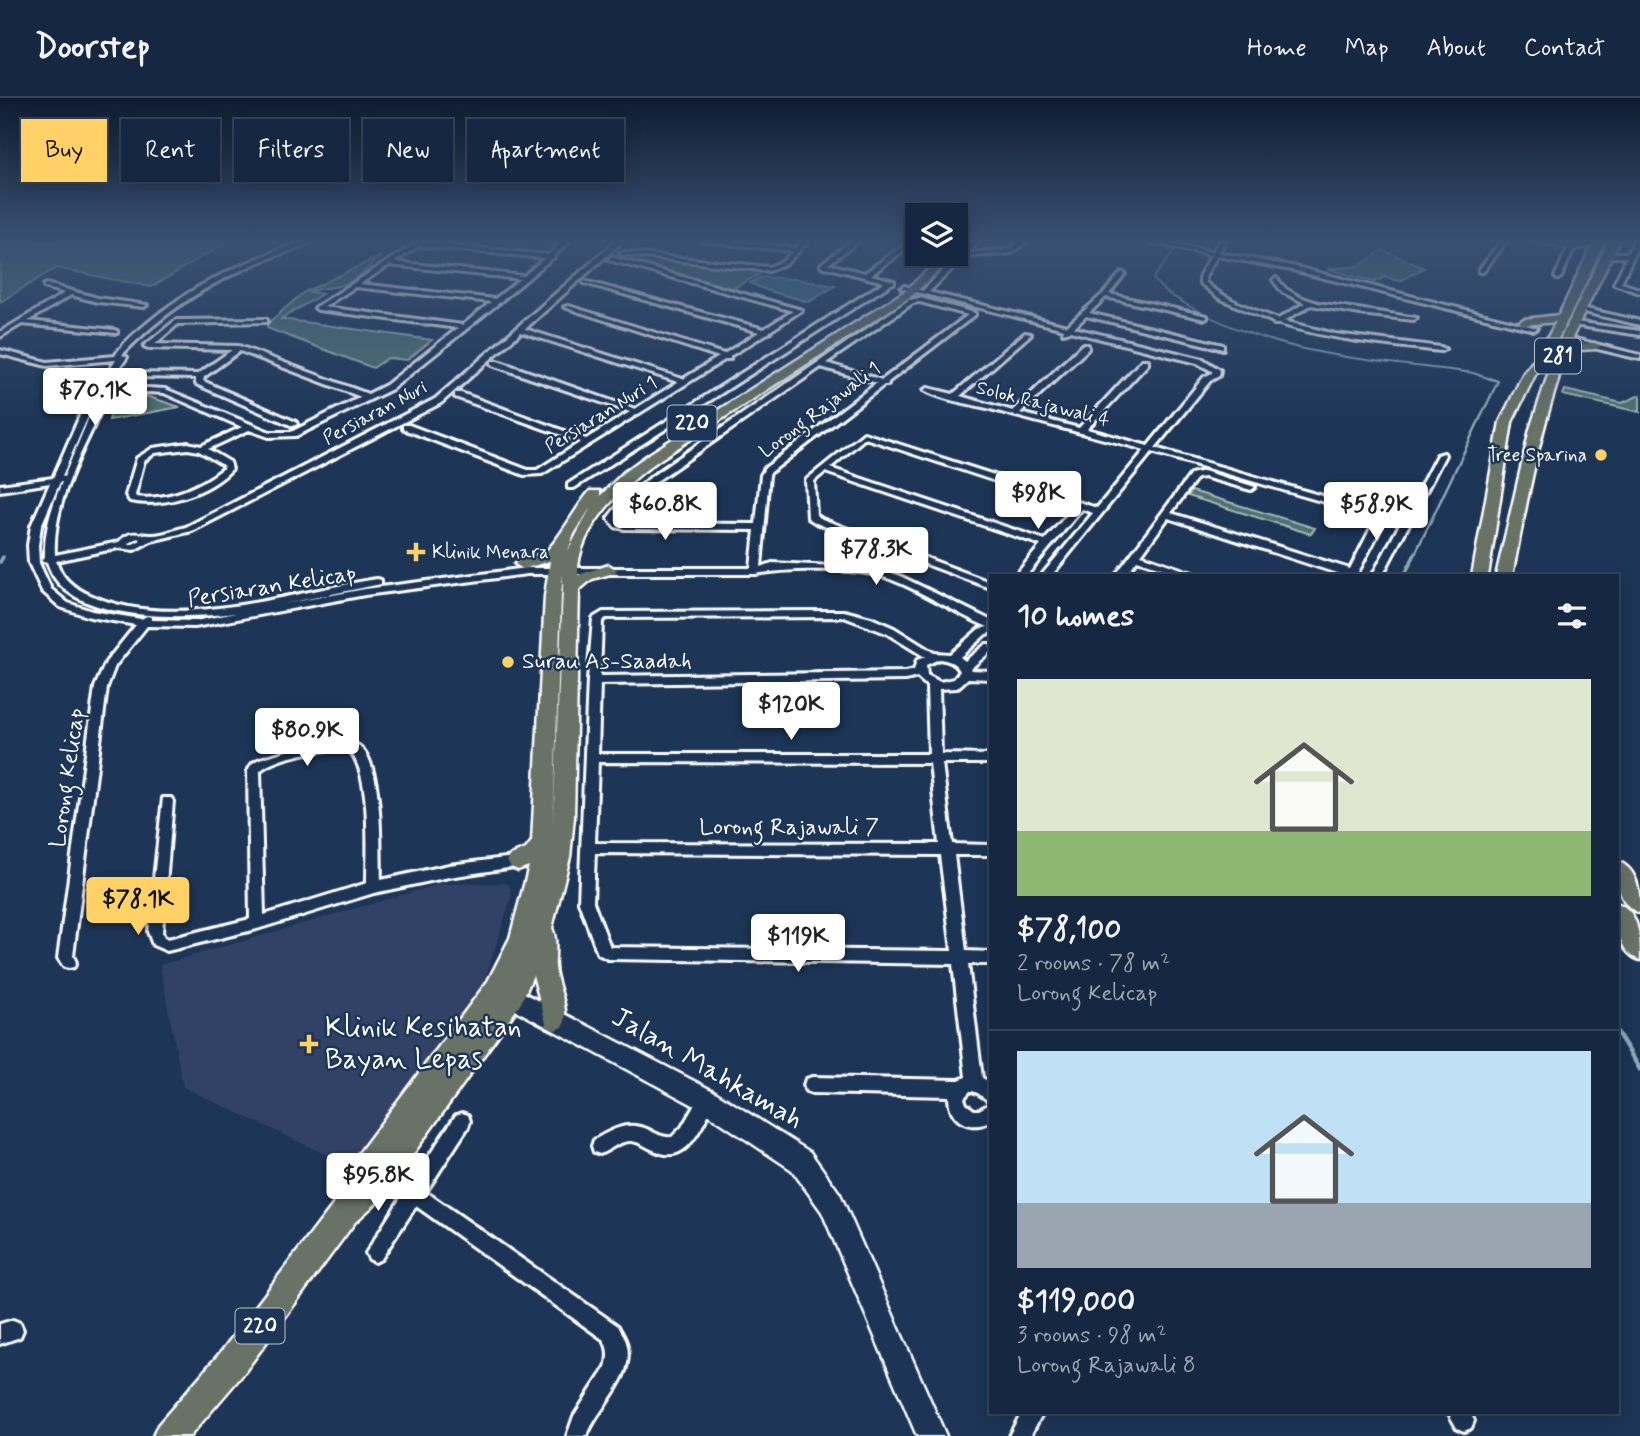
<!DOCTYPE html>
<html lang="en">
<head>
<meta charset="utf-8">
<style>
  :root { --surface:#162841; --page:#23344c; --text:#f1f3f6; --muted:#9ea6b1; --line:#35445a; --accent:#ffd166 }
  body { margin:0; font-family:Mynerve,sans-serif; background:var(--page); color:var(--text); height:100vh; display:flex; flex-direction:column; font-size:26px; white-space:nowrap }
  * { box-sizing:border-box; margin:0 }
  p { font-size:23px; color:var(--muted) }
  .icon { flex:none; width:38px; height:38px; fill:none; stroke:currentColor; stroke-width:2; stroke-linecap:round; stroke-linejoin:round }
  .map { position:relative; flex:1; overflow:hidden }
  .side { position:absolute; left:989px; top:476px; width:630px; height:840px; display:flex; flex-direction:column; background:var(--surface); border-radius:0px; box-shadow:0 4px 18px #0003,0 0 0 2px var(--line) }
  .side>* { flex:none }
  .hud { position:absolute; left:21px; top:21px; width:665px; height:63px; display:flex; gap:14px }
  .controls { position:absolute; left:905px; top:105px; display:grid; gap:14px }
  .controls a { display:grid; place-items:center; width:63px; height:63px; border-radius:0px; background:var(--surface); box-shadow:0 4px 18px #0003,0 0 0 2px var(--line); font-size:35px }
  .price { position:absolute; translate:-50% -60px; padding:0 16px; border-radius:7px; background:#fff; color:#222; font-size:23px; line-height:46px; filter:drop-shadow(0 2px 4px #0008) }
  .price::after { content:''; position:absolute; left:50%; top:42px; width:21px; height:16px; margin-left:-10px; background:inherit; clip-path:polygon(0 0,100% 0,50% 100%) }
  .price.active { background:var(--accent); color:#111 }
  ul { padding:0; list-style:none }
  li { display:grid; align-content:center; gap:14px; height:371px; padding:0 28px }
  li+li { border-top:2px solid var(--line) }
  li span { display:grid; place-items:center; height:217px; border-radius:0px; color:#555 }
  li>.icon { margin-inline-start:auto }
  span .icon { width:126px; height:126px; fill:#fffc; stroke-width:1 }
  li b { font-size:30px }
  h2 { display:flex; justify-content:space-between; align-items:center; height:84px; padding:0 28px; font-size:30px }
  .tag { padding:0 24px; border-radius:0px; background:var(--surface); box-shadow:0 4px 18px #0003,0 0 0 2px var(--line); font-size:24px; line-height:63px }
  .tag.active { background:var(--accent); color:#111 }
  header { display:flex; align-items:center; gap:42px; box-sizing:border-box; height:98px; padding:0 35px; background:var(--surface); border-bottom:2px solid var(--line) }
  header strong { font-size:33px }
  nav { display:flex; gap:38px; margin-inline-start:auto; font-size:24px }
  .map>svg:first-child { display:block }
</style>
</head>
<body>
<header>
<strong>Doorstep</strong>
<nav><a>Home</a><a>Map</a><a>About</a><a>Contact</a></nav>
</header>
<div class="map">
<svg width="1640" height="1338" viewBox="0 0 1640 1338">
  <rect width="100%" height="100%" fill="#1d3557"/>
  <filter id="ink" filterUnits="userSpaceOnUse"><feTurbulence type="fractalNoise" baseFrequency=".0143" numOctaves="2"/><feDisplacementMap in="SourceGraphic" scale="14" xChannelSelector="R" yChannelSelector="G"/><feConvolveMatrix kernelMatrix="1 2 1 2 8 2 1 2 1" color-interpolation-filters="sRGB"/></filter>
  <g filter="url(#ink)">
    <path fill="#314366" d="M508,785l4,12 -35,109 -69,81 -56,82 -169,-80 -23,-122 280,-81z"/>
    <path fill="#4f7171" stroke="#a7b8b8" stroke-width="2" d="M0,143h229l-78,46 -95,-19 -56,34z
      M1383,152l41,18 -24,13 -15,-4 -11,5 -46,-13 31,-3z
      M615,157l152,15 -35,19 -119,-31z
      M381,158c-12,11 -25,27 -43,30 -11,3 -16,0 -28,6l12,2 -41,25 151,21 -25,20 -19,-2 -15,10 -106,-40v-4l37,-32z
      M1565,292l57,13 18,-8v17l-77,-17z
      M143,297l37,12 -71,13 5,-17 9,-5z
      M1192,393l123,37 -4,6 -123,-38z"/>
    <path fill="#447089" stroke="#8fa9b8" stroke-width="2" d="M761,179l35,2 39,7 -26,16 -43,-12 -16,-7z"/>
    <g fill="none" stroke-linecap="round" stroke-linejoin="round">
      <path stroke="#8fa9b8" stroke-width="2" d="M1180,145l2,-2
        M1176,151l-23,29c9,14 23,20 38,29 89,50 183,53 282,66l21,7"/>
      <path stroke="#8fa9b8" stroke-width="2.5" d="M1414,458l84,-175 -10,-3"/>
      <path stroke="#8fa9b8" stroke-width="3.5" d="M0,464l3,-5
        M1404,478l11,-22"/>
      <path stroke="#8fa9b8" stroke-width="4.5" d="M1617,934l23,37"/>
      <path stroke="#8fa9b8" stroke-width="5" d="M1639,969l1,2"/>
      <defs>
        <path id="street" d="M304,143h9c-17,9 -38,14 -56,22 -52,22 -96,51 -135,92l5,2 -24,36 45,-5 17,1 105,43h21l70,-35 -121,-46 -36,26 -1,4 93,41 1,2 -4,2 -97,-42v-6l-61,-1 -4,-2 4,-2 63,1 34,-24 -84,-2 -4,-2 32,-26 89,-1 2,1v2l-89,2 -23,20 84,2 129,48 18,-9 72,-57 -140,-18 -3,-2 1,-1 102,-65 130,13 14,-14h7l-15,15v2l-3,1 -51,43 -108,87 -96,47 -27,1 -20,-7 -41,19 22,13 2,7c-24,25 -68,39 -102,32l-4,-6 11,-37 16,-10 35,-5 13,3 41,-19 -78,-34 -16,-1 -46,6 3,4c-21,47 -53,100 -50,153l64,-13c12,-13 19,-7 32,-7 10,1 25,-6 35,-8l249,-128 181,-158h7l-98,88 158,50 36,-22 -155,-50 5,-1 155,48 35,-22 -175,-49v-2l180,48 29,-18 -184,-51 2,-3 191,53 -32,21 -1,2 -3,1 -36,22v3h-4l-184,115 -18,1 -121,-46v-4h6l119,45h9l44,-28 -126,-45v-4h6l125,46 44,-27 -138,-47v-4h6l137,48 43,-27 -157,-50 -80,71 -249,128 -41,10 -17,9 -16,-2 -62,13c2,4 4,10 7,14 6,9 16,15 25,19 84,40 202,-2 289,-15l4,1v4l-98,20 82,-15 162,-21h224l4,-38 -130,-1 -10,-2 -7,-9 7,-9 37,-33 257,-176 11,-2 55,15v2l-87,67v3h-4l-113,87 -2,3 -8,92 11,-4 102,5 24,7 92,45v13l-4,1 -26,23 5,4 21,-17h4v8l-20,17 1,1 19,1v8l-22,-1 -11,10 -18,1 2,65 49,1v8h-48l10,81 38,1v10h-36l12,96 24,1v12h-22l14,114 8,4v19c-8,-3 -11,-10 -20,-10l-6,7 2,6 8,6h5l11,-6v18c-22,9 -41,-1 -41,-26l-137,-3 -6,-2 -2,-6 2,-6 6,-2 147,3 7,-3 -13,-113 -345,-5 -10,-5 -19,-52 9,-222 5,-62 10,-6 241,-1 27,7 23,10 40,25 16,1 29,-25 9,-2c-33,-14 -64,-35 -98,-48 -30,-12 -102,-11 -134,-5h-229l-162,21 -170,32 -48,-1 -32,40 -8,21 -34,269 3,6 -2,5 -5,1 -5,-1 -6,-9 37,-271 11,-25 30,-37 -46,-8 -30,-10 -18,-16 -13,-28 -1,-18 3,-19 19,-43 -50,8v-6l53,-7 32,-74 9,-9 22,-35 -69,6 -47,-12v-4l47,12 68,-6c7,-12 19,-22 30,-31 46,-40 101,-64 159,-84zM419,148l126,12 -21,18 -130,-14zM389,167l131,14 -25,20 -135,-15zM355,189l136,15 -28,23 -139,-18zM920,204l48,13 -86,65 -56,-17 87,-60zM821,269l56,16 -112,85 -4,7 -5,49 -135,-1 -3,-5 3,-5 37,-33zM96,303l-32,76 -2,-1 31,-71zM188,351l11,2 24,14 1,3c-24,19 -57,33 -88,29l-1,-2 9,-34 11,-8zM60,384h2c-10,25 -18,48 -17,75l-5,3 7,2c2,5 4,11 7,15 30,46 134,41 182,36l-41,8 -43,-1 -1,-3 -4,-1 -6,3 -49,-8 -24,-8 -17,-14 -12,-26 -1,-18 3,-19zM138,440l3,2 -8,4h-5zM844,519l42,16 39,24 -8,3 -3,10 -8,2 -306,4 2,-55 4,-3zM939,561c10,1 17,4 21,12l-6,8 -14,3 -13,-7 -1,-10zM917,579l10,9 2,68h-331l2,-70 306,-4zM598,664l332,1 9,81 -344,-1zM595,755l345,2 12,96 -342,-4 -17,-45z
          M703,143h23l70,7 7,-7h6l-22,22 -18,8 -150,-17 3,-2 147,15 14,-6 10,-10z
          M852,143h7l-31,23 37,9 44,-32h7l-45,34 23,6v2l-3,1 -317,204h-6v-4l316,-202 -63,-16v-2z
          M972,143h7l-11,12 42,-4 10,-8h7l-15,12 -48,4 -35,35 138,34 36,-32 19,-22 3,2 -16,20 98,22v2l-2,1 -99,-22 -17,16 134,32v4l-137,-33 -12,12 129,31 17,11 -1,6 -9,5 -55,67 248,71 34,-64 7,-2 1,2 -63,121h-10l28,-52 -248,-72 -101,124h-10l52,-63 -11,-4 -56,67h-11l26,-31 -216,-73 -11,9 2,34 6,4 168,63v6l-174,-65 -8,-5 -2,-38 58,-47 233,75 48,-58c-53,-15 -106,-27 -158,-42 -20,-5 -46,-8 -63,-18l4,-2 25,6 72,-61 6,1 -71,62 53,15 69,-66h6v4l-68,64 59,15 63,-68h6v4l-61,65 61,17 56,-69 8,-4v-2l-15,-8 -127,-32 -7,2 1,-4 -163,-41 3,-2 19,5zM865,340l209,69 -29,33 -215,-72z
          M1142,143h14l57,11 6,-11h6l-6,12 73,13 245,62 -3,2 -242,-60 -75,-14 -11,19 -1,7c20,18 49,28 73,37l27,-16 -23,-11 -9,-12 3,-2 10,11 14,8 18,6 99,15 -3,2 -54,-6 -49,-9 -27,16 51,13 106,13 4,2 -4,2c-55,-6 -109,-11 -162,-27h-5l-1,-2 -54,-24 -19,-15v-8l11,-20z
          M1501,143h6l-24,31h-4v-2z
          M1533,143l39,4 26,-3 3,2 -27,5 -13,28 -3,2 -3,-2 13,-29z
          M1634,143h6l-19,42 19,6v4l-26,-9 13,-27h-21l-3,-2 3,-2h22z
          M46,186l52,14 49,7 -3,2 -46,-5 -27,-7 -43,26 87,9 2,1v2l-95,-9 -22,13v-5l65,-39 -21,-6v-2z
          M1582,210l58,13v4l-60,-14v-2z
          M1575,224l65,9v4l-67,-10v-2z
          M1567,239l73,18v4l-76,-18 -1,-2z
          M1204,373l51,16 -4,3 -47,-13 -7,1 -26,35 179,56 22,-43 -12,-6v-4l15,3 7,7 -26,50h-10l-178,-58 -27,37 60,21h-16l-48,-16 -12,16h-10l76,-102z
          M344,642c8,2 14,4 19,10 20,23 17,99 18,130l68,-15 73,-9 5,1 2,4 -2,4 -78,12 -75,16 -117,36 -90,22 -14,-6 -5,-13 15,-134h8l2,3 -11,131 2,5 4,2 82,-20 -2,-148c3,-7 5,-9 12,-12l49,-15zM333,651l16,1c23,24 18,101 18,133l-103,32 -4,-144c13,-13 55,-20 73,-22z
          M707,994l6,2 2,6 -2,6c-11,18 -24,56 -52,47 -11,-3 -20,-12 -31,-12 -11,0 -20,9 -30,13l-6,-2 -2,-6 2,-6c19,-11 34,-20 55,-10 8,4 14,8 23,7l10,-10 19,-33z
          M462,1015l6,2 2,6 -2,6 -42,65 192,134c3,6 8,13 9,20 7,34 -30,61 -40,90h-20l7,-20 32,-49c3,-10 3,-18 -2,-27l-188,-134 -35,53 -6,3 -6,-3 -3,-6 36,-57 -25,-18 -3,-6 3,-6 6,-3 29,19 44,-67z
          M13,1222l7,3 3,7 -3,7 -20,7v-20z
          M1022,1314h21l-13,24h-21z
          M1448,1314h22l4,9 -3,7 -7,3 -7,-3z"/>
        <path id="secondary" d="M501,883l214,111 95,60 30,42 106,242h-29l-95,-224 -30,-42 -93,-62 -206,-110 -3,-7 3,-7z"/>
        <path id="primary" d="M1594,143h10l-23,52 -30,60 -16,22 -23,47 -24,154h-16l28,-154 23,-48 17,-22 16,-30 -32,3 -5,-3 5,-3 35,-4z
          M1609,143h10l-50,103 26,-1 6,3 -6,3 -29,2c-5,11 -6,24 -10,36 -20,62 -31,125 -44,189h-16l34,-147 19,-57 1,-12z
          M945,156h10l-42,41 -254,165c-34,24 -83,69 -81,115l31,-10 8,5 -3,3 -22,6 -13,11 -5,227 -4,40 -18,71c6,12 2,26 3,39 1,19 16,42 8,60l-8,3 -8,-3 -14,-52 -12,28 -128,179 -18,22 -20,18 -112,152 -53,62h-37l5,-11 63,-73 112,-147 10,-28 16,-24 129,-172 22,-43 19,-72 -11,4 -7,-3 -4,-6 4,-6 15,-6 6,-8 13,-245 5,-35 -27,8 -8,-5 3,-3c8,-3 19,-4 26,-8 13,-9 32,-46 46,-62h10v5l24,-24 25,-18 256,-163zM591,409l-23,44 6,-17zM563,476v15l-10,239 8,-232z
          M1617,763c22,8 23,33 23,52 -22,-7 -23,-32 -23,-52z
          M1617,805c23,8 23,36 23,57 -23,-8 -23,-37 -23,-57z"/>
      </defs>
      <use href="#street" stroke="#fff" stroke-width="6"/>
      <use href="#secondary" stroke="#fff" stroke-width="5"/>
      <use href="#primary" stroke="#fff" stroke-width="5"/>
      <use href="#street" fill="#1d3557" fill-rule="evenodd"/>
      <use href="#secondary" fill="#1d3557" fill-rule="evenodd"/>
      <use href="#primary" fill="#697266" fill-rule="evenodd"/>
    </g>
  </g>
  <linearGradient id="sky" x2="0" y2="1"><stop stop-color="#101d30"/><stop offset="0.43" stop-color="#3a5174"/><stop offset="1" stop-color="#3a5174" stop-opacity="0"/></linearGradient>
  <rect width="1640" height="330" fill="url(#sky)"/>
  <g fill="#ffd166" stroke="#1d3557" stroke-width="2.5">
    <circle cx="1601" cy="357" r="7"/>
    <path d="M412.5 443.5h7v7h7v7h-7v7h-7v-7h-7v-7h7z"/>
    <circle cx="508" cy="564" r="7"/>
    <path d="M305.5 935.5h7v7h7v7h-7v7h-7v-7h-7v-7h7z"/>
  </g>
  <g text-anchor="middle" dominant-baseline="central" stroke-width="5" stroke-linejoin="round" paint-order="stroke">
    <g font-size="19" fill="#fff" stroke="#1d3557">
      <text transform="translate(1043 306) rotate(14)">Solok Rajawali 4</text>
      <text transform="translate(820 312) rotate(-37)">Lorong Rajawali 1</text>
      <text transform="translate(375 315) rotate(-28)">Persiaran Nuri</text>
      <text transform="translate(601 317) rotate(-32)">Persiaran Nuri 1</text>
    </g>
    <g font-size="19" fill="#fff" stroke="#1d3557" text-anchor="end">
      <text x="1587" y="357">Tree Sparina</text>
      <text x="432" y="454" text-anchor="start">Klinik Menara</text>
    </g>
    <g fill="#1d3557" stroke="#bbc2cd" stroke-width="2">
      <rect x="1535" y="240.5" width="46" height="35" rx="5"/>
      <rect x="667.5" y="307.5" width="49" height="35" rx="5"/>
      <rect x="235.5" y="1210.5" width="49" height="35" rx="5"/>
    </g>
    <g font-size="21" font-weight="bold" fill="#fff">
      <text x="1558" y="258">281</text>
      <text x="692" y="325">220</text>
      <text x="260" y="1228">220</text>
    </g>
    <g font-size="23" fill="#fff" stroke="#1d3557">
      <text transform="translate(272 489) rotate(-9)">Persiaran Kelicap</text>
      <text transform="translate(68 680) rotate(-82)">Lorong Kelicap</text>
      <text x="789" y="730">Lorong Rajawali 7</text>
    </g>
    <g font-size="23" fill="#fff" stroke="#1d3557" text-anchor="start">
      <text x="522" y="564">Surau As-Saadah</text>
    </g>
    <g font-size="28" fill="#fff" stroke="#1d3557" text-anchor="start">
      <text x="325" y="930">Klinik Kesihatan<tspan x="325" dy="32">Bayan Lepas</tspan></text>
    </g>
    <g font-size="28" fill="#fff" stroke="#1d3557">
      <text transform="translate(707 971) rotate(30)">Jalan Mahkamah</text>
    </g>
  </g>
</svg>
<div class="controls">
<a><svg class="icon" aria-label="layers" viewBox="0 0 24 24"><path d="M12 4l9 5-9 5-9-5zM3 14l9 5 9-5"/></svg></a>
</div>
<b class="price" style="left:95px;top:330px">$70.1K</b>
<b class="price" style="left:1038px;top:433px">$98K</b>
<b class="price" style="left:665px;top:444px">$60.8K</b>
<b class="price" style="left:1376px;top:444px">$58.9K</b>
<b class="price" style="left:876px;top:489px">$78.3K</b>
<b class="price" style="left:791px;top:644px">$120K</b>
<b class="price" style="left:307px;top:670px">$80.9K</b>
<b class="price active" style="left:138px;top:839px">$78.1K</b>
<b class="price" style="left:798px;top:876px">$119K</b>
<b class="price" style="left:378px;top:1115px">$95.8K</b>
<div class="hud">
<a class="tag active">Buy</a>
<a class="tag">Rent</a>
<a class="tag">Filters</a>
<a class="tag">New</a>
<a class="tag">Apartment</a>
</div>
<section class="side">
<h2>10 homes<svg class="icon" aria-label="filters" viewBox="0 0 24 24"><path d="M4 7h16M4 17h16"/><circle cx="9" cy="7" r="2"/><circle cx="15" cy="17" r="2"/></svg></h2>
<ul>
<li><span style="background:linear-gradient(#dfe7d0 70%,#8fb573 0)"><svg class="icon" aria-label="home" viewBox="0 0 24 24"><path d="M3 11l9-7 9 7M6 9v11h12V9"/></svg></span><div><b>$78,100</b><p>2 rooms · 78 m²</p><p>Lorong Kelicap</p></div></li>
<li><span style="background:linear-gradient(#bfe0f5 70%,#9aa5b1 0)"><svg class="icon" aria-label="home" viewBox="0 0 24 24"><path d="M3 11l9-7 9 7M6 9v11h12V9"/></svg></span><div><b>$119,000</b><p>3 rooms · 98 m²</p><p>Lorong Rajawali 8</p></div></li>
</ul>
</section>
</div>
</body>
</html>
